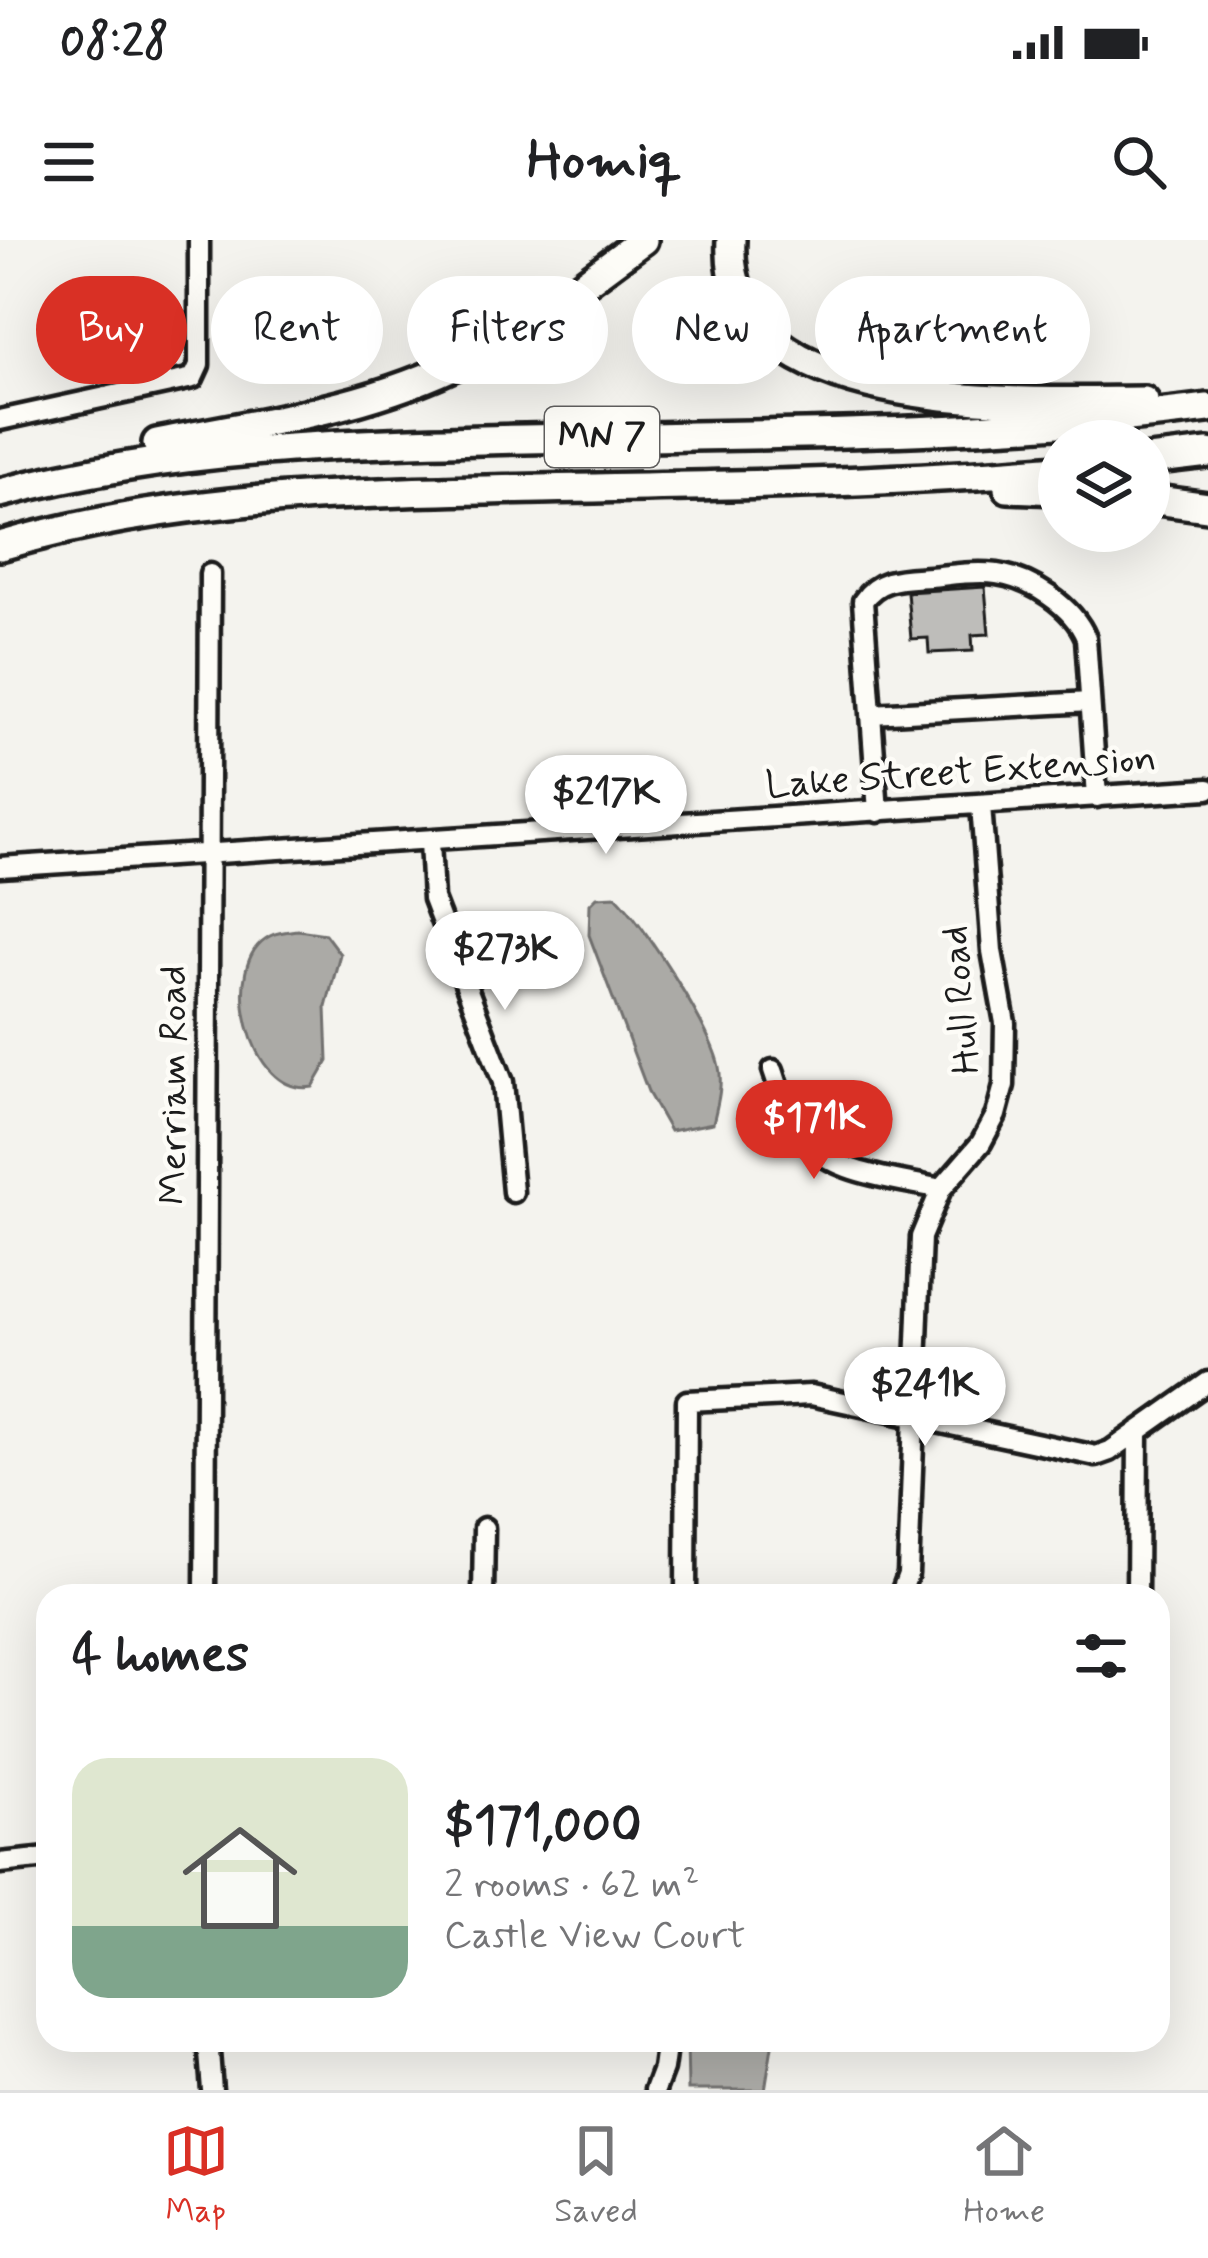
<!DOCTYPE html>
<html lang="en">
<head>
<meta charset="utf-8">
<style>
  :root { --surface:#fff; --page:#f2f2f2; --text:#202124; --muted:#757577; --line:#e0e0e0; --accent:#d93025 }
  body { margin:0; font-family:Mynerve,sans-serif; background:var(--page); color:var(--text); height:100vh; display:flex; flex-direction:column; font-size:45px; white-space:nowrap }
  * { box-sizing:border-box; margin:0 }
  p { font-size:39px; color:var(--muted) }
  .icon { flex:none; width:66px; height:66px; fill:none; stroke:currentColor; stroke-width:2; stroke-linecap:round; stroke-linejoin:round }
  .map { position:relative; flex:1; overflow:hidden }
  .panel { position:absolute; left:36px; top:1344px; width:1134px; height:468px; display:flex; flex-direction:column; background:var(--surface); border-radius:36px; box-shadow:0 12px 48px #0002 }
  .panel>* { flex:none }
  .guide { position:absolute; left:36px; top:36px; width:1137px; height:108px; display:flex; gap:24px }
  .controls { position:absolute; left:1038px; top:180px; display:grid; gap:24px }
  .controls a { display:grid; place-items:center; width:132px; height:132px; border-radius:50%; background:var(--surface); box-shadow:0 12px 48px #0002; font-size:60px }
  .price { position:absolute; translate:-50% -102px; padding:0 27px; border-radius:42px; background:#fff; color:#222; font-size:39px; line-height:78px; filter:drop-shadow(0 3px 6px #0008) }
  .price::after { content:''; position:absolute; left:50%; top:72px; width:36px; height:27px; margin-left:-18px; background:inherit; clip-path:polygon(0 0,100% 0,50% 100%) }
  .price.on { background:var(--accent); color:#fff }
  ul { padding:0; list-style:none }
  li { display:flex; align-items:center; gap:36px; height:300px; padding:0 36px }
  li+li { border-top:3px solid var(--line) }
  li span { display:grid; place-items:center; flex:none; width:336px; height:240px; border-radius:36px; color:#555 }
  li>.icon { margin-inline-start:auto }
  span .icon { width:144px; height:144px; fill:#fffc; stroke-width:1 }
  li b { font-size:51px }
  h2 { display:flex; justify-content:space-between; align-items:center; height:144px; padding:0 36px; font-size:51px }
  .chip { padding:0 42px; border-radius:54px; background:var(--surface); box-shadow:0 12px 48px #0002; font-size:42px; line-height:108px }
  .chip.on { background:var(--accent); color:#fff }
  .status { display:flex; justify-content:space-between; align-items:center; height:84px; padding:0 60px; background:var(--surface); direction:ltr }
  .status svg { height:33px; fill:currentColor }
  header { display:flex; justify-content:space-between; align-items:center; height:156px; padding:0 36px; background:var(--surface); font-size:54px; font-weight:800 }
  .menu { display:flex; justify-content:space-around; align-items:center; height:168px; border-top:3px solid var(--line); background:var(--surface); font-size:33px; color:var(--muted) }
  .menu a { display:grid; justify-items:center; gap:6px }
  .menu .on { color:var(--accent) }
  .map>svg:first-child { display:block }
</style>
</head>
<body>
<div class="status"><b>08:28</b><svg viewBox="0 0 49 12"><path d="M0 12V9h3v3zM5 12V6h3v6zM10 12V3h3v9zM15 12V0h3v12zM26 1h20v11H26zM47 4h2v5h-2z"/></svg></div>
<header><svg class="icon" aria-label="menu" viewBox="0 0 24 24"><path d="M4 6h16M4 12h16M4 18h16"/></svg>Homiq<svg class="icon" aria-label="search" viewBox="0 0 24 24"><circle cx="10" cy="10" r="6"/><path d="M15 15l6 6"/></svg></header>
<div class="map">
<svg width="1208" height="1850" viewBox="0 0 1208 1850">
  <rect width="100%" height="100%" fill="#f4f3ee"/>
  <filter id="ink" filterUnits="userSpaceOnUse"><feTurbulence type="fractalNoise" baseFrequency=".00833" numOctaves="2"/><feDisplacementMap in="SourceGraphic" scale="24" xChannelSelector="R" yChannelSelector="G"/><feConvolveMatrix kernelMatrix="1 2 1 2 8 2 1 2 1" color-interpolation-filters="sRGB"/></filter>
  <g filter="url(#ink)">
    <path fill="#abaaa6" stroke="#72716f" stroke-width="3" d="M616,656c28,28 95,132 103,171 4,18 -2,39 -6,56l-43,8 -21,-37 -60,-159 1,-31 7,-7z
      M298,690l27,4 15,20 -14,53 2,54 -15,26c-65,12 -95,-125 -43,-151 8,-4 20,-5 28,-6z
      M687,1800h86l-8,50h-77z"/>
    <path fill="#bebdba" stroke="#1c1c1c" stroke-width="3" d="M985,347l4,47 -17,1 1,16 -44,2 -1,-15 -17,1 -4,-47z"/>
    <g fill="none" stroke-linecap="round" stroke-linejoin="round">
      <defs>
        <path id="minor" d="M0,180l193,-42 6,-13v-125
          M871,474l219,-12
          M878,572l-15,-211c16,-24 40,-22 67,-24 22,-2 45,-6 67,-3 34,5 76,32 89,64l11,159
          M430,601l3,58 70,183 10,110
          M0,627l1208,-78
          M773,830c7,20 12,43 24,61 30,44 97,47 144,58
          M205,1356l5,-1022
          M483,1356l1,-68
          M686,1356l1,-195 124,-6 285,61 14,-5 98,-69
          M900,1356l8,-22 13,-337 20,-48 40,-46 15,-28 8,-30 1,-62 -13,-72 -11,-146
          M1137,1356l1,-165
          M0,1623l48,-5
          M208,1800l4,50
          M655,1850l8,-21 4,-29"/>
        <path id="highway" d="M731,0c-10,180 297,161 413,161
          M157,203c106,-21 212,-34 310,-84 63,-32 119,-78 176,-119
          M1149,220l59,-7
          M1008,248l51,2
          M0,253c173,-46 347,-50 525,-54 228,-5 456,-2 683,-31
          M1149,259l59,8
          M0,306c176,-51 359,-54 541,-57 173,-3 346,-6 518,-20"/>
      </defs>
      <use href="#minor" stroke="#1c1c1c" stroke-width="27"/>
      <use href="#highway" stroke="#1c1c1c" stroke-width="36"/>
      <use href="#minor" stroke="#fdfcf7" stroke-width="18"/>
      <use href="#highway" stroke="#fdfcf7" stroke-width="27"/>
    </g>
  </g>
  <g text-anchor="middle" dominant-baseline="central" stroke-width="9" stroke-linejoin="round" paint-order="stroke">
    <rect fill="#fdfcf7" stroke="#605f5e" stroke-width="3" x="545" y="167" width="114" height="60" rx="9"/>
    <g font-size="36" font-weight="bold" fill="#1c1c1c">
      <text x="602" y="197">MN 7</text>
    </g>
    <g font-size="39" fill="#1c1c1c" stroke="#fdfcf7">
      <text transform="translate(961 533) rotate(-4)">Lake Street Extension</text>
      <text transform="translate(962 760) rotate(-95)">Hull Road</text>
      <text transform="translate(174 845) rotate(-90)">Merriam Road</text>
    </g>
  </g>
</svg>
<div class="controls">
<a><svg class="icon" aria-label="layers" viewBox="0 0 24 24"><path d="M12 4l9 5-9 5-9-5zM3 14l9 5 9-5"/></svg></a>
</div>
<b class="price" style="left:606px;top:617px">$217K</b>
<b class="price" style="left:505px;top:773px">$273K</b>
<b class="price on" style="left:814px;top:942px">$171K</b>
<b class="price" style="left:925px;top:1209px">$241K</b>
<div class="guide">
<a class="chip on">Buy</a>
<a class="chip">Rent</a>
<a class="chip">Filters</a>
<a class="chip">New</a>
<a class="chip">Apartment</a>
</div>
<section class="panel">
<h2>4 homes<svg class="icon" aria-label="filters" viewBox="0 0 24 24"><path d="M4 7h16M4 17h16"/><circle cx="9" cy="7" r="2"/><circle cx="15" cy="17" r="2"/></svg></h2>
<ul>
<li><span style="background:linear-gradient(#dfe7d0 70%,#7fa58c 0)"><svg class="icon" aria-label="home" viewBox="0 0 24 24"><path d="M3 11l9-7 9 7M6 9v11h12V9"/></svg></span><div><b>$171,000</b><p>2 rooms · 62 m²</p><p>Castle View Court</p></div></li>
</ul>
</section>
</div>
<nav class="menu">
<a class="on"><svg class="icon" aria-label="map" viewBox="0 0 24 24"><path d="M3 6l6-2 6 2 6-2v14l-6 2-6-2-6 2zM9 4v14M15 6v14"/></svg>Map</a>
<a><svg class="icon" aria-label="saved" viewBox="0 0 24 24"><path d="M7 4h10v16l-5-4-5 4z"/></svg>Saved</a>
<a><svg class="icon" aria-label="home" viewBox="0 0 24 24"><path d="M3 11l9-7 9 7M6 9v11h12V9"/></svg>Home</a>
</nav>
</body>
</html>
